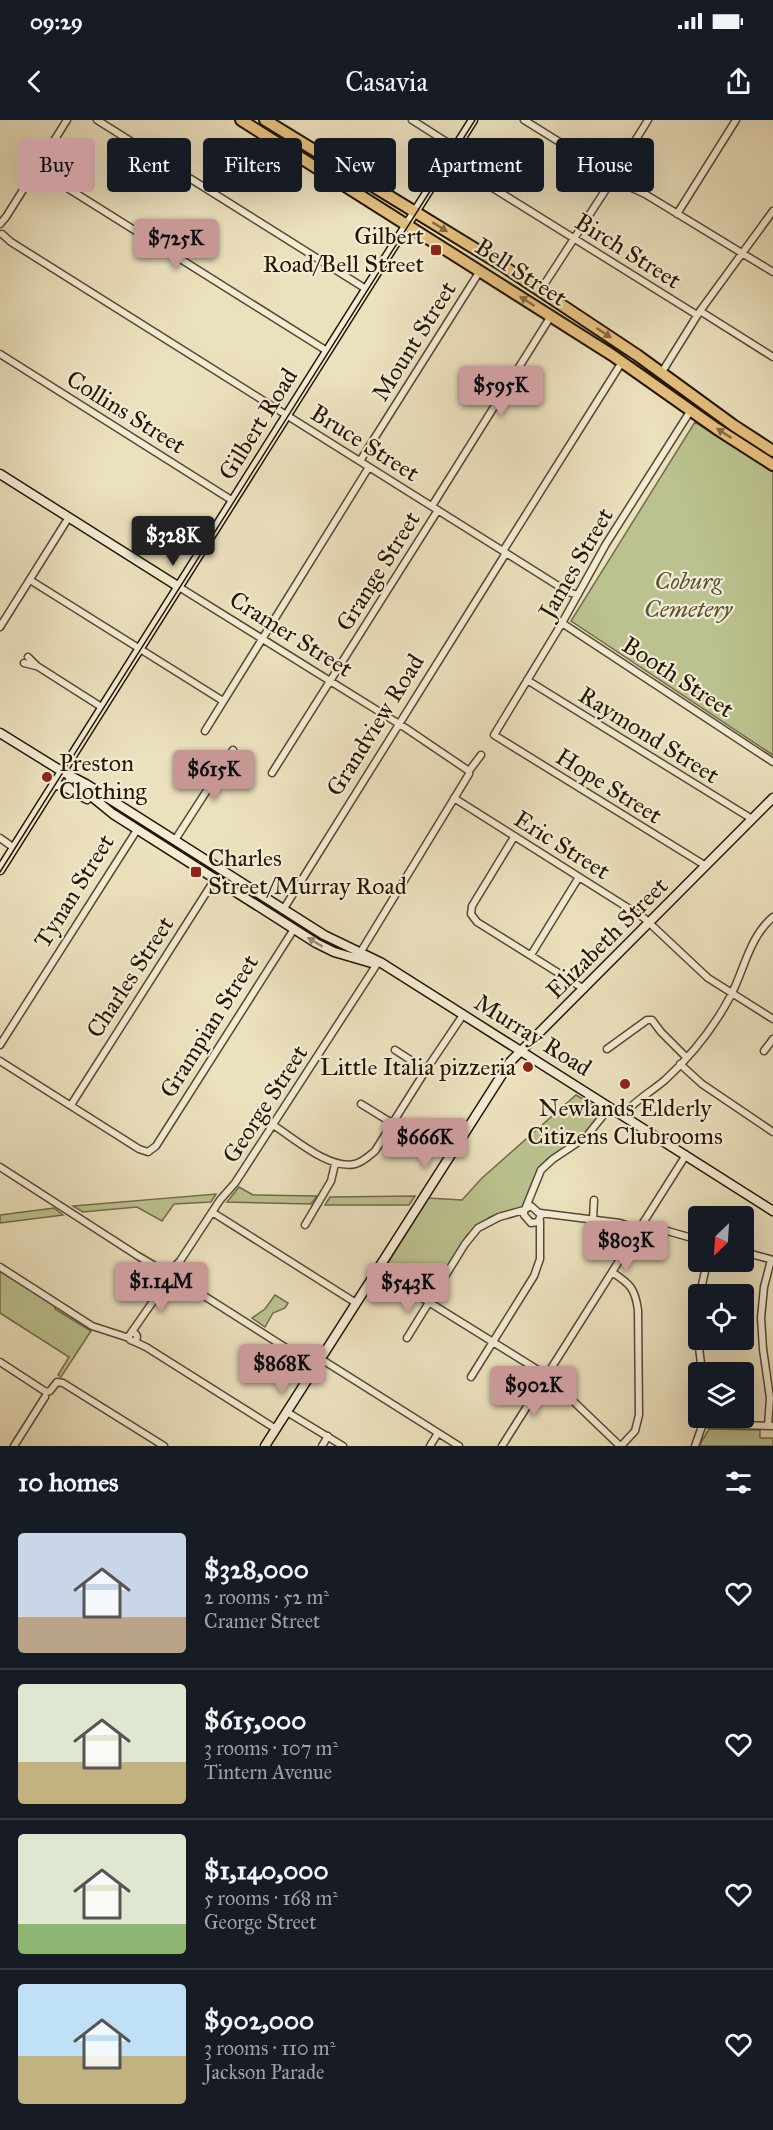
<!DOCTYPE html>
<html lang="en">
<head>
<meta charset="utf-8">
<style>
  :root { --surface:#171b24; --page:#20242c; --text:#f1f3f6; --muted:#9ea1a6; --line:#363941; --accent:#c59692 }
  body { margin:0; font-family:"IM FELL Great Primer",serif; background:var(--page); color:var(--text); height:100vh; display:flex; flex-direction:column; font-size:22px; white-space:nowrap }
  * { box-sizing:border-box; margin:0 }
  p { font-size:20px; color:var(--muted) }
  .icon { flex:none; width:33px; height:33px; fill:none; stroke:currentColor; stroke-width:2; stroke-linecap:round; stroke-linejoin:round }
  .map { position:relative; height:1326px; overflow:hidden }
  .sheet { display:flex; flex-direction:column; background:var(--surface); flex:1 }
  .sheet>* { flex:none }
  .hud { position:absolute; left:18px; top:18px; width:738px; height:54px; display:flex; gap:12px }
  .needle { width:39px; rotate:205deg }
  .tools { position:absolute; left:688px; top:1086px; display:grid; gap:12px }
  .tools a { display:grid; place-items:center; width:66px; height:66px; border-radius:6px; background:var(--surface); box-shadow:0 6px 24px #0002; font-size:30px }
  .price { position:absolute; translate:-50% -51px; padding:0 14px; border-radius:6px; background:var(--accent); color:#111; font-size:20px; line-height:39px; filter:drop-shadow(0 2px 3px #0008) }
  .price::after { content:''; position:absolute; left:50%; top:36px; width:18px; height:14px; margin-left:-9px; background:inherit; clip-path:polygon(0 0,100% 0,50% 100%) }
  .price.active { background:#222; color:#fff }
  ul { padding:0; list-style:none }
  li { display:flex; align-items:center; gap:18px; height:150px; padding:0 18px }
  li+li { border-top:2px solid var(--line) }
  li span { display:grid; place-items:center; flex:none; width:168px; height:120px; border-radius:6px; color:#555 }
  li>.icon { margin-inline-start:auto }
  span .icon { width:72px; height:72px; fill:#fffc; stroke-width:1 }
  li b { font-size:26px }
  h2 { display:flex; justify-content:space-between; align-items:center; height:72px; padding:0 18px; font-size:26px }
  .tag { padding:0 21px; border-radius:6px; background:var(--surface); box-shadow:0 6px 24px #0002; font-size:21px; line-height:54px }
  .tag.active { background:var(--accent); color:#111 }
  .status { display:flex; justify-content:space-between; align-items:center; height:42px; padding:0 30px; background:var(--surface); direction:ltr }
  .status svg { height:16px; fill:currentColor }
  header { display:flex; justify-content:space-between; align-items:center; height:78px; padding:0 18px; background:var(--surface); font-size:27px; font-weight:600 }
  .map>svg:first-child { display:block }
</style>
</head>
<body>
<div class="status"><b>09:29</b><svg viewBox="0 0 49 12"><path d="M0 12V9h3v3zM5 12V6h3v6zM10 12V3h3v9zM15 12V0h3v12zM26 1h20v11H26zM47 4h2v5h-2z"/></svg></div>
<header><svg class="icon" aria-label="back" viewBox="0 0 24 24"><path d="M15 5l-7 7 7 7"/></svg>Casavia<svg class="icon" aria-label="share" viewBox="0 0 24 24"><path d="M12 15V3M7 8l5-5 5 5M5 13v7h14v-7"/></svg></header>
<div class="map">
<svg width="773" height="1326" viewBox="0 0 773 1326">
  <rect width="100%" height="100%" fill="#ece1be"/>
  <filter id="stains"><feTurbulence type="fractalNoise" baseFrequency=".00333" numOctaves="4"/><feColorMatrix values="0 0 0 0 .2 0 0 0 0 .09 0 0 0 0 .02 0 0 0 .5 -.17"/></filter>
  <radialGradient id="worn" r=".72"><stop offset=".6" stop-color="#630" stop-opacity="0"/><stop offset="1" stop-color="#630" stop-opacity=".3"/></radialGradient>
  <path fill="#bbc28f" stroke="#706c49" stroke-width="1.5" d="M695,302l78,50v283l-202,-134z
    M576,975l25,15 -2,7 -11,14 -41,28 -8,9 -14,35 -3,5 -32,9 -23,18 -33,55 -4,2 -4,-1 -36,-23 -2,-5 40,-65 34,2 20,-22z
    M239,1067l14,8 64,1 -6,8 -84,-2z
    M216,1074l-5,8 -37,2 -12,17 -25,-14 -54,5 -10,-6z
    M415,1076l-6,9h-84l5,-8z
    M54,1088l9,7 -63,8v-8z
    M0,1150l55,35v4l36,22 -30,46 -3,-2 11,-18 -69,-44z
    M275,1175l13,8 -3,5 -12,5 -8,14 -13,-9 13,-9z
    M709,1309l51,1v8h13v8h-74z"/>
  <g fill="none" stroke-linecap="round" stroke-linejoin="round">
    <defs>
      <path id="street" d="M97,0l269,169
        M412,0l44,28
        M524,0l77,48 10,4
        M448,40l249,155
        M37,49l290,182
        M617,54l5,-12 26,-42
        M615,60l30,14 128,78
        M677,94l59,-94
        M0,104l6,-7 61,-97
        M2,114l9,8 557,350 10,3
        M540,171l72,-111
        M700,191l73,46
        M0,234l233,147
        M662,252l38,-61 73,-100
        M691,290l-85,134 -44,79 -68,112 212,131
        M360,341l120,-190
        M432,386l119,-190
        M503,431l119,-189
        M30,460l193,121
        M179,467l225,140 65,44
        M562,503l211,139
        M0,507l69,-110
        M28,537l9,9 66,42
        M24,543l12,3
        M527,560l225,139
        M205,611l164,-264
        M272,653l166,-263
        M454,678l190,120 64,60 65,41
        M514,717l-42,69 -1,8 6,8 107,67
        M0,718l14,10
        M175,720l58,-90
        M283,790l223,-357
        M360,833l109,-179v-3l12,-16
        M531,835l48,-78
        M0,925l137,-215
        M607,929l40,-29h5l9,12 25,25
        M395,930l31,20
        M764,931l9,-12
        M0,941l139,88 9,3 8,-6 138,-217
        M680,944l22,20 71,48
        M361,984l31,19
        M71,985l144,-226
        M623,995c11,-14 28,-23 42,-35 25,-23 49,-53 65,-83 14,-26 19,-60 43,-80
        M273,1005c21,13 56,45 82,39 8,-2 14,-8 20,-13l51,-81 37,-55
        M0,1047l138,89 17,10 14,4
        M531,1086l10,9 -3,7 -7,1 -7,-8v-5z
        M526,1087l15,-37 12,-11 33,-22 24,-30
        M212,1092l144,91
        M540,1093l80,10 18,6
        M593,1099l1,-19
        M305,1105l26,-44 4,-17
        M657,1108l42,12
        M744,1132l29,8
        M0,1147l92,59 37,12
        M172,1149l8,-8 40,-61 15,-17 142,-219
        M165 1155a6 6 0 1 1 12 0a6 6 0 1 1-12 0Z
        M377,1150l169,105 74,71
        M612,1152c18,12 23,16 26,38l1,105 -4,16 -14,15
        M174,1160l13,5 129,82
        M700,1174l7,-32
        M699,1187l-1,32 4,33
        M129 1217a4 4 0 1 1 8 0a4 4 0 1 1-8 0Z
        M131,1213l30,-43 9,-9
        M407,1218l58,-94 13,-16 21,-11 25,-7
        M133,1221l13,6 130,82
        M321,1239l138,87
        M0,1242l46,30 4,-1 7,-9 6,1 101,63
        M471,1257l63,-101 6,-17v-38
        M287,1292l56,34
        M704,1304l69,2
        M768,1306l2,-28 -7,-49 -2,-31 3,-31 7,-27
        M14,1326l31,-49
        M322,1326l6,-10
        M430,1326l8,-13
        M502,1326l184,-291
        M695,1326l10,-28"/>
      <path id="secondary" d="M0,354l179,113
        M0,613l63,39 23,12 238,151 56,27 393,249
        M70,659l43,35 203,129 18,9 41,12
        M55,665l8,1 24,13
        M0,750l473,-750
        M265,1326l245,-384 263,-264"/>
      <path id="highway" d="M241,0l371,235 105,74 56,36
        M265,0l235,144 137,91 96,70 40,26"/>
    </defs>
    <use href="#street" stroke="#564932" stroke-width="9"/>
    <use href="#secondary" stroke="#241603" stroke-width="11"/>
    <use href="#highway" stroke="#241603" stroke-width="14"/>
    <use href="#street" stroke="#f3ecd5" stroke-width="6"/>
    <use href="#secondary" stroke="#f3ecd5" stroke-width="8"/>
    <use href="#highway" stroke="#e6c07f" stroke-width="10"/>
    <path stroke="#241603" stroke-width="1.5" d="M0,752l475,-752"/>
  </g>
  <defs><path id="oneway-solid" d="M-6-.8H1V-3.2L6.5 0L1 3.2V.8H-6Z" transform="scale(1.5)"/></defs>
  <g fill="#856b41">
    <use href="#oneway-solid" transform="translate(440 107) rotate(32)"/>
    <use href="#oneway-solid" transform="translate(527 181) rotate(-147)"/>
    <use href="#oneway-solid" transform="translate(604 213) rotate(33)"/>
    <use href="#oneway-solid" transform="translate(724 313) rotate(-147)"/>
  </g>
  <use fill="#968c76" href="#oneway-solid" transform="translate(315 822) rotate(-149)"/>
  <g fill="#8f2418" stroke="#f3ecd5" stroke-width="2">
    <rect x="430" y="124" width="12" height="12" rx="3"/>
    <circle cx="47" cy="657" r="6"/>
    <rect x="190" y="746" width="12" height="12" rx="3"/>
    <circle cx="528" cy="947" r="6"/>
    <circle cx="625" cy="964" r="6"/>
  </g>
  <g text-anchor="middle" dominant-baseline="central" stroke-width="4.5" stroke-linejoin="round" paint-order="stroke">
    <g font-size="24" fill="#241603" stroke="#f3ecd5" text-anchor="end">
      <text x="424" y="116">Gilbert<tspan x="424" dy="28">Road/Bell Street</tspan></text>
      <text x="59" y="643" text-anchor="start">Preston<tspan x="59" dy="28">Clothing</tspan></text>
      <text x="208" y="738" text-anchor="start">Charles<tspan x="208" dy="28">Street/Murray Road</tspan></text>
      <text x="516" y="947">Little Italia pizzeria</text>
      <text x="625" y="988" text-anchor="middle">Newlands Elderly<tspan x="625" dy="28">Citizens Clubrooms</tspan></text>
    </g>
    <g font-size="24" fill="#241603" stroke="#f3ecd5">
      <text transform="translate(628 131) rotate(32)">Birch Street</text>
      <text transform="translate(521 152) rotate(33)">Bell Street</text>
      <text transform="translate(414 221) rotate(-58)">Mount Street</text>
      <text transform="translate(126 292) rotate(32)">Collins Street</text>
      <text transform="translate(258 304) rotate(-58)">Gilbert Road</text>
      <text transform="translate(365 323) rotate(32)">Bruce Street</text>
      <text transform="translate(576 443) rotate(-60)">James Street</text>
      <text transform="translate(378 451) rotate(-58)">Grange Street</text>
      <text transform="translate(291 514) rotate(32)">Cramer Street</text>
      <text transform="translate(678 557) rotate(33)">Booth Street</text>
      <text transform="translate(375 605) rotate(-58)">Grandview Road</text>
      <text transform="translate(649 615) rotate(32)">Raymond Street</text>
      <text transform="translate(609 666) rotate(32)">Hope Street</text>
      <text transform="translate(562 725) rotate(32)">Eric Street</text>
      <text transform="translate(74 771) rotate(-58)">Tynan Street</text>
      <text transform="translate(607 818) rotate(-45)">Elizabeth Street</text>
      <text transform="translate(130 857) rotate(-57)">Charles Street</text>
      <text transform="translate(209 906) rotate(-58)">Grampian Street</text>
      <text transform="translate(533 915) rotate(32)">Murray Road</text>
      <text transform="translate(265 984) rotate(-57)">George Street</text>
    </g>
    <g font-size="24" font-style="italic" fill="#595234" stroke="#f3ecd5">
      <text x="688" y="461">Coburg<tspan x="688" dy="28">Cemetery</tspan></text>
    </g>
  </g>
  <rect width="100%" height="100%" filter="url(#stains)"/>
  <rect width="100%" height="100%" fill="url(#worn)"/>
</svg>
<div class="tools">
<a><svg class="needle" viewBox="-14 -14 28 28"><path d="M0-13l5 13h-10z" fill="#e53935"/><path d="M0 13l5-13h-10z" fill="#9ea1a6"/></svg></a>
<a><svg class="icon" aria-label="locate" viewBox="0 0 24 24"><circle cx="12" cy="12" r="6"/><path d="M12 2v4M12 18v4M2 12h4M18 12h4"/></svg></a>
<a><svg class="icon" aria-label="layers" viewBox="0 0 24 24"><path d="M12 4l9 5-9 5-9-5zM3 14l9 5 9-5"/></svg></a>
</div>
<b class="price" style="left:176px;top:150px">$725K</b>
<b class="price" style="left:501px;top:297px">$595K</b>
<b class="price active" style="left:173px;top:447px">$328K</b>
<b class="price" style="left:214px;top:681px">$615K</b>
<b class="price" style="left:425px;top:1049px">$666K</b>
<b class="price" style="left:626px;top:1152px">$803K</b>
<b class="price" style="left:161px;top:1193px">$1.14M</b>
<b class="price" style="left:408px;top:1194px">$543K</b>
<b class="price" style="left:282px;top:1275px">$868K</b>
<b class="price" style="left:534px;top:1297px">$902K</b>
<div class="hud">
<a class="tag active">Buy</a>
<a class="tag">Rent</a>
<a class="tag">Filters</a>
<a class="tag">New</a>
<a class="tag">Apartment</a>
<a class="tag">House</a>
</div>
</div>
<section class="sheet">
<h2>10 homes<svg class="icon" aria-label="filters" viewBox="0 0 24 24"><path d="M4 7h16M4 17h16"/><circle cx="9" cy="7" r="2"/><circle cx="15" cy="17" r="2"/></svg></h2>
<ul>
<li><span style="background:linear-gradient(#c9d6e8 70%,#b9a48a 0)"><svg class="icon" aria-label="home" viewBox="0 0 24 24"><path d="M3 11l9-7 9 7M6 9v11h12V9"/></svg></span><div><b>$328,000</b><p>2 rooms · 52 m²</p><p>Cramer Street</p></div><svg class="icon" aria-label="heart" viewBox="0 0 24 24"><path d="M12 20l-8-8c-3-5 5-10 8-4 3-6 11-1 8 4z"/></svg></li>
<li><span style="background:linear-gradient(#dfe7d0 65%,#c2b280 0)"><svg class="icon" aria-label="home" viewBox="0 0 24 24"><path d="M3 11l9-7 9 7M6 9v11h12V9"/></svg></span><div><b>$615,000</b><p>3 rooms · 107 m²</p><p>Tintern Avenue</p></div><svg class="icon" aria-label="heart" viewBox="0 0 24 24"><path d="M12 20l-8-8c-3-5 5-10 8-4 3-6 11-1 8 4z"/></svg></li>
<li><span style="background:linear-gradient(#dfe7d0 75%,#8fb573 0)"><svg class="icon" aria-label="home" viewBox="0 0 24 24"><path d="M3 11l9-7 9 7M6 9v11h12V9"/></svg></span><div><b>$1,140,000</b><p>5 rooms · 168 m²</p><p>George Street</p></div><svg class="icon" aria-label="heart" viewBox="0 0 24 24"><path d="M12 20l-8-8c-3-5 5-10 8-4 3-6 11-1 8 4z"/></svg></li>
<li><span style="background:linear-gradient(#bfe0f5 60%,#c2b280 0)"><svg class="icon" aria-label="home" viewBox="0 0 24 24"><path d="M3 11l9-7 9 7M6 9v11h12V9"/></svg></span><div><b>$902,000</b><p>3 rooms · 110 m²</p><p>Jackson Parade</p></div><svg class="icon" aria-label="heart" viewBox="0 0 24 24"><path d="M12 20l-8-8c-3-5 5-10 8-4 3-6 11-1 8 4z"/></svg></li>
</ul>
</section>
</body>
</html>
